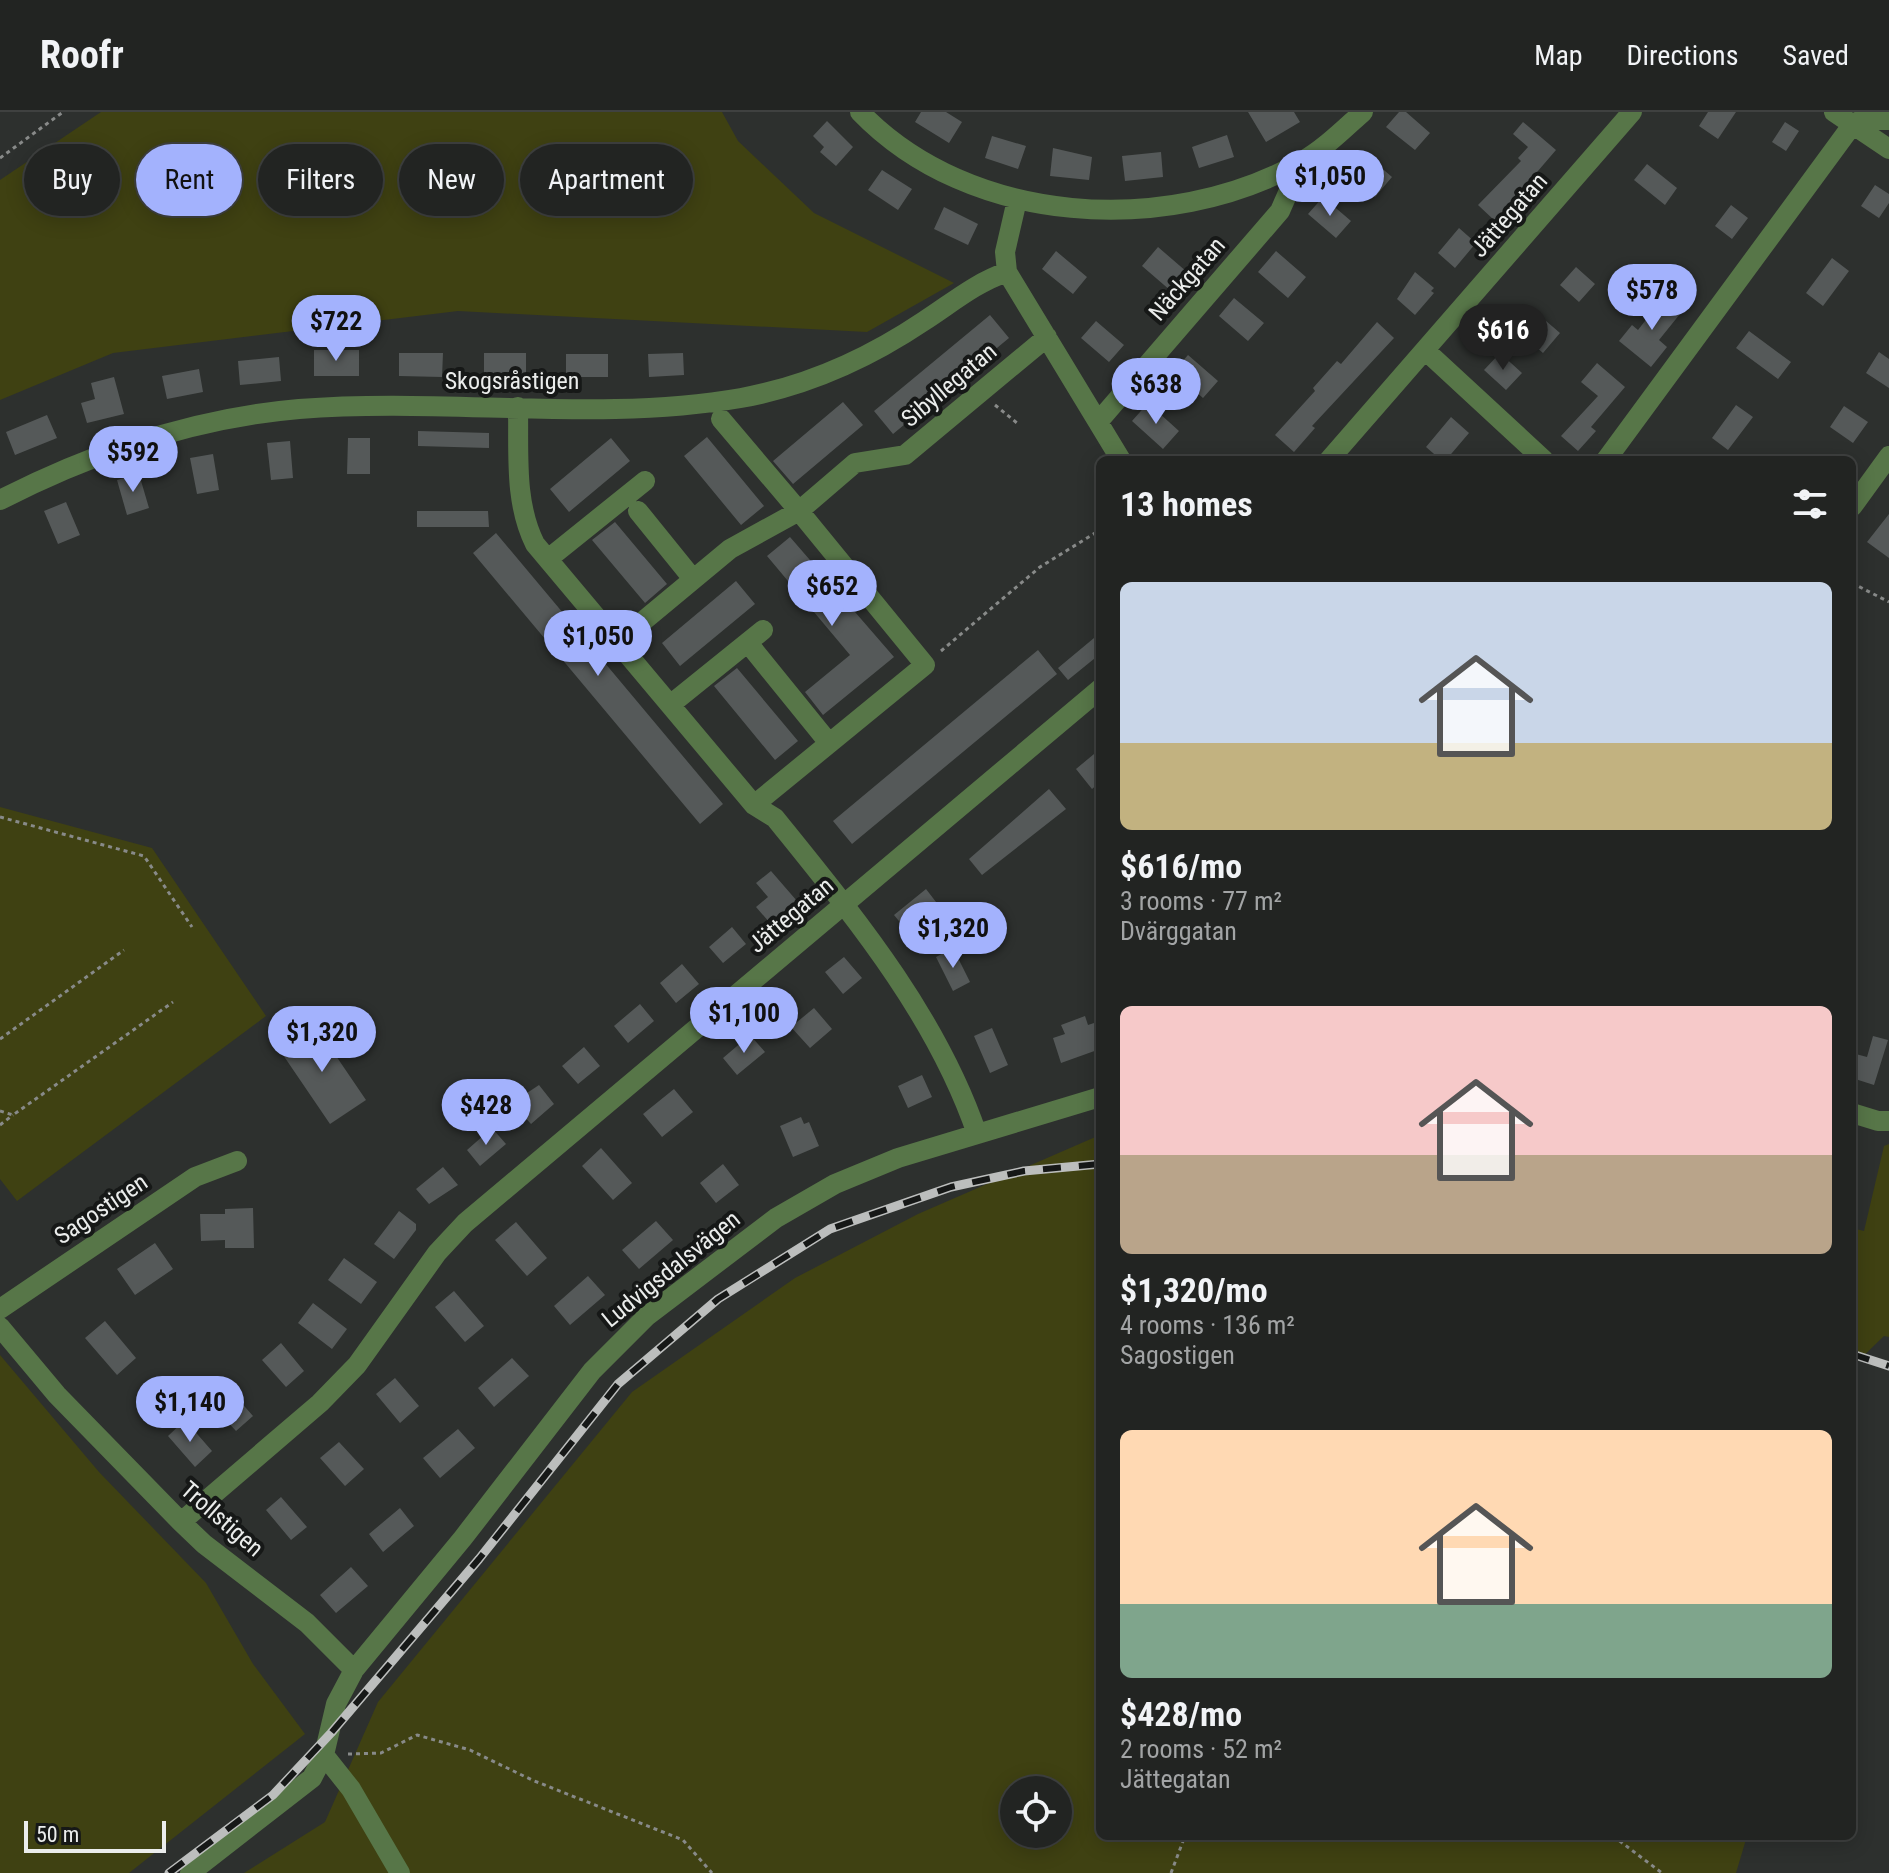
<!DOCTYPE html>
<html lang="en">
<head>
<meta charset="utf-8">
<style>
  :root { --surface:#222422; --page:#2a2c2a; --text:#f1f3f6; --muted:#a2a4a5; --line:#3f4140; --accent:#a3b2fd }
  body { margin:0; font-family:"Roboto Condensed",sans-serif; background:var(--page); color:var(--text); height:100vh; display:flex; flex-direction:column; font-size:30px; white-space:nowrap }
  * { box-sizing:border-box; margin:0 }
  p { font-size:26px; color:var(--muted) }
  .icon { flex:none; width:44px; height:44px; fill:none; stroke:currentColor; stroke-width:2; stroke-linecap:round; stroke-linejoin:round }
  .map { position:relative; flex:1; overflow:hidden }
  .side { position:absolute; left:1096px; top:344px; width:760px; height:1384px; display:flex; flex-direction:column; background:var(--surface); border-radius:12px; box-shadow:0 4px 20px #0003,0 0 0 2px var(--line) }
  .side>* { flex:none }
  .banner { position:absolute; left:24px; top:32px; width:760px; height:72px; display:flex; gap:16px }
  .tools { position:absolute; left:1000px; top:1664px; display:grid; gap:16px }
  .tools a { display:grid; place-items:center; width:72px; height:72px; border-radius:50%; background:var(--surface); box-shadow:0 4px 20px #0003,0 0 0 2px var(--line); font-size:40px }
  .scale { position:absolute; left:24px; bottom:20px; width:142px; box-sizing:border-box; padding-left:8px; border:4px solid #ebedec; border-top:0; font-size:22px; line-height:28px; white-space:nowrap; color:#ebedec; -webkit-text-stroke:6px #161817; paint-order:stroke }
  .price { position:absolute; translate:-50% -68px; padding:0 18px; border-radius:28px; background:var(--accent); color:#111; font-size:26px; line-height:52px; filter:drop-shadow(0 2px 4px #0008) }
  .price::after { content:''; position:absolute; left:50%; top:48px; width:24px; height:18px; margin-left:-12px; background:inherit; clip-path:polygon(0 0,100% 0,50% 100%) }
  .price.current { background:#222; color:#fff }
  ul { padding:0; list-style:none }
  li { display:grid; align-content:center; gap:16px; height:424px; padding:0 24px }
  li span { display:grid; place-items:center; height:248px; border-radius:12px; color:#555 }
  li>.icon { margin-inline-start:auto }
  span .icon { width:144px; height:144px; fill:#fffc; stroke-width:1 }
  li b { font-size:34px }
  h2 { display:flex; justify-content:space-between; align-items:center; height:96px; padding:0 24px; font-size:34px }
  .tag { padding:0 28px; border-radius:36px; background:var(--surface); box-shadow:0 4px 20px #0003,0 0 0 2px var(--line); font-size:28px; line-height:72px }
  .tag.current { background:var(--accent); color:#111 }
  header { display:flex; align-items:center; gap:48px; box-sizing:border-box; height:112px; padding:0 40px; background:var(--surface); border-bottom:2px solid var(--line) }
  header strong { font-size:38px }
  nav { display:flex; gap:44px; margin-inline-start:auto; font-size:28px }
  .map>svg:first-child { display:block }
</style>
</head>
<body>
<header>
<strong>Roofr</strong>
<nav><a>Map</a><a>Directions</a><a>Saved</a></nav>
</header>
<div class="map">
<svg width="1889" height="1761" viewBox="0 0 1889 1761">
  <rect width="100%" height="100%" fill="#2d302e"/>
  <path fill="#3f4112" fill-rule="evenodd" d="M101,0h621l16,29 76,72 140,70 -87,49 -409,-21 -345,42 -113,47v-220z
    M0,695l152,41 114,168 -249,185 -17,-22z
    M1100,1023v701h647l-11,37h-1492l81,-51 53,-120 254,-310 163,-114 123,-64zM1014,1678h44v44h-44z
    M1889,1032v193l-5,-1 -32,31v-139l12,3 20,-85z
    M0,1243l99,117 107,111 47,81 52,70 -176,139h-129z"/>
  <path fill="#555959" d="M921,0h25l16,10 -13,21 -34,-21z
    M1248,0h46l6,10 -34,20z
    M1399,0h7l24,21 -15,17 -29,-23z
    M1708,0h28l-18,27 -19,-13z
    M827,9l26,26 -17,19 -16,-14 4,-5 -11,-11z
    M1523,10l33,28 -61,71 -17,-16 43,-44 -3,-3 10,-11 -15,-13z
    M1785,10l14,9 -13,20 -14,-9z
    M1227,23l7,22 -35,11 -7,-21z
    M992,24l34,10 -8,23 -33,-11z
    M1053,36l39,9 -3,23 -39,-4z
    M1161,40l2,25 -38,4 -3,-25z
    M1363,40l29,25 -17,20 -29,-25z
    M1647,52l30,24 -12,17 -31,-25z
    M882,58l30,19 -14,21 -30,-20z
    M1875,73l14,9v9l-10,15 -18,-12z
    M1323,85l28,24 -15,17 -28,-24z
    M1731,93l17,13 -16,21 -17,-13z
    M944,95l34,17 -10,21 -34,-16z
    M1459,116l17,15 -21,25 -17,-15z
    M1158,135l29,25 -16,19 -29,-25z
    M1056,139l31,26 -14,17 -31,-25z
    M1276,139l30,26 -18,21 -30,-26z
    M1832,146l17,13 -26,35 -17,-13z
    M1576,155l19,17 -16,18 -19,-17z
    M1415,160l19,16 -3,3 3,2 -19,22 -18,-16z
    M1665,183l19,14 -25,31 8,7 -16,20 -32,-26 13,-16 6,5z
    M1234,186l30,25 -16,18 -29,-25z
    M1531,196l29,25 -17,20 -29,-25z
    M990,203l19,23 -116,96 -19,-23z
    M1096,209l28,24 -15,17 -28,-24z
    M1377,210l17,16 -82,88 3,2 -21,24 -19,-17 40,-44 -2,-3 24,-27 4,3z
    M1749,219l42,31 -13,17 -42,-31z
    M314,238h45v26h-45z
    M1879,240l10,7v29l-23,-15z
    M399,241h44l-1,24 -43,-1z
    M484,241h42v24h-42z
    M683,241l1,22 -35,2 -1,-23z
    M1500,241l22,20 -16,17 -22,-20z
    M566,242h42v23h-42z
    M1188,243l30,26 -15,17 -30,-26z
    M279,245l2,24 -41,4 -2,-24z
    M1597,251l28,24 -34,40 5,4 -18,20 -17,-15 37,-40 -17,-14z
    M199,257l4,23 -36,7 -5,-23z
    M114,265l10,37 -37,9 -6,-20 14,-4 -4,-16z
    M843,290l20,23 -70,59 -20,-23z
    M1148,291l31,28 -16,18 -31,-28z
    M1736,293l17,12 -25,33 -16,-12z
    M1844,294l24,16 -15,21 -23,-16z
    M47,303l10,23 -42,17 -9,-23z
    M1451,305l18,16 -23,27h-5l-15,-13z
    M418,319l71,2v15l-71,-2z
    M707,325l57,69 -23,19 -57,-69z
    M348,326h22v36h-23z
    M611,326l19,23 -61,51 -19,-23z
    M290,329l3,37 -22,2 -4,-37z
    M213,342l6,36 -22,4 -7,-36z
    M139,362l10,34 -22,7 -10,-35z
    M66,390l14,33 -22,9 -14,-33z
    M417,399h71l1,16h-72z
    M1889,402v44l-22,-16z
    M615,410l52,62 -22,19 -53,-63z
    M496,421l227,271 -23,20 -227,-271z
    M790,425l104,120 -71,58 -18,-23 45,-37 -83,-99z
    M736,469l19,23 -75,62 -18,-23z
    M1100,521v21l-32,26 -10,-12z
    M1038,538l19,24 -205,170 -19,-23z
    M737,556l61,73 -23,19 -61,-74z
    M1100,637v33l-8,7 -16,-20z
    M1049,677l17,20 -84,66 -13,-16z
    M771,759l26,30 -27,22 -14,-16 12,-10 -12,-14z
    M926,777l17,22 -31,26 -18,-22z
    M732,815l14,17 -23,19 -14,-16z
    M953,836l17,34 -17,9 -17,-34z
    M844,845l18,21 -19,16 -18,-22z
    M682,852l17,20 -23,19 -16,-20z
    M640,892l14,17 -26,22 -14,-17z
    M814,896l18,21 -22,19 -19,-21z
    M1085,904l3,9 12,-4v28l-39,14 -8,-25 12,-4 -4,-9z
    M315,913l51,75 -36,24 -51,-75z
    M992,916l16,37 -18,8 -16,-37z
    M750,923l15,17 -28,23 -14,-17z
    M1873,924l15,4 -14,45 -22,-7v-25l15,4z
    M584,935l16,19 -22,18 -16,-18z
    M922,963l10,22 -24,11 -10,-22z
    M539,973l15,19 -23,20 -19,-21z
    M674,977l19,23 -31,25 -19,-23z
    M801,1005l3,7 5,-2 10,24 -26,11 -13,-31z
    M492,1016l14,16 -26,22 -13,-16z
    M601,1036l31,35 -19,17 -31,-34z
    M723,1052l16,21 -23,18 -16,-20z
    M443,1055l15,18 -29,19 -13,-15z
    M253,1096l1,40h-29v-8l-24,1 -1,-27h25v-5z
    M399,1099l17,13v6l-22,29 -20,-15z
    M656,1109l17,19 -34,29 -17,-19z
    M516,1110l31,36 -20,18 -32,-36z
    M155,1131l18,26 -38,26 -18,-26z
    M344,1146l33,24 -16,22 -33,-24z
    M588,1164l17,19 -35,30 -16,-19z
    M454,1179l30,35 -19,16 -30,-35z
    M313,1191l34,26 -15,20 -34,-26z
    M105,1209l31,37 -19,17 -32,-37z
    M281,1231l23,28 -18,16 -24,-27z
    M512,1246l17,18 -35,31 -16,-19z
    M395,1266l24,28 -19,17 -24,-29z
    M224,1271l29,33 -17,15 -30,-33z
    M185,1308l27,31 -17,16 -27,-31z
    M458,1317l17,19 -35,30 -17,-20z
    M339,1330l25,27 -19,17 -25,-28z
    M281,1385l26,30 -16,13 -25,-30z
    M400,1396l14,18 -31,26 -14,-18z
    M351,1455l17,19 -32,27 -16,-18z"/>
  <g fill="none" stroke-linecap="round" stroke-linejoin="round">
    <path stroke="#888a89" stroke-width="3" stroke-dasharray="4 4" stroke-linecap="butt" d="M0,46l63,-46
      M995,293l22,18
      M1852,471l37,19
      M941,539l99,-84 60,-37
      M0,705l144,39 48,71
      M0,927l124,-89
      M0,999l13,4 160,-113
      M0,1013l13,-10
      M348,1642l33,-1 36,-18 53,15 62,30 151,60 29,33
      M1613,1724l49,37
      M1171,1761l14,-37"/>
    <path stroke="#577648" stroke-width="20" d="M860,0c110,114 307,125 441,50 23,-13 43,-33 62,-50
      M1834,0l55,37
      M1017,88l-12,52 2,20 114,188
      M1426,239l118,109
      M518,295c1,46 -4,95 17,137l219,261 21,13c78,97 161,196 202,316
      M721,307l78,92 56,-48 50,-8 142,-118
      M1098,310l182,-211 22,-50
      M1329,348l303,-348
      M1606,348l247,-336 10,-5 26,1
      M0,388c94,-48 194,-82 299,-91 147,-12 297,14 442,-11 66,-12 128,-40 183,-77 28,-18 51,-38 83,-49
      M1852,395l37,-51
      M638,399l55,68
      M548,447l97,-78
      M618,530l112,-93 69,-38 126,154 -171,140
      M748,531l81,100
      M670,593l93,-75
      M1852,1001l26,8h11
      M0,1197l195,-132 42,-16
      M0,1215l57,68 124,127 23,22 103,79 47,47
      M181,1410l139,-119 37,-38 80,-112 28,-30 635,-534
      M324,1643l27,34 49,84
      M190,1761l122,-95 12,-23 12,-51 18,-34 109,-132 129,-167 55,-55 129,-98 59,-34 63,-26 202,-61"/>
    <defs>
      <path id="rail" d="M1852,1242l37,12
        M169,1761l104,-78 58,-62 148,-174 139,-175 100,-85 112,-70 121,-42 73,-16 76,-7"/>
    </defs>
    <use href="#rail" stroke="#bcbebd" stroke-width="9"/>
    <use href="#rail" stroke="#161817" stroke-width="6" stroke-dasharray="18" stroke-linecap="butt"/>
  </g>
  <g text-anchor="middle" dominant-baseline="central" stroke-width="8" stroke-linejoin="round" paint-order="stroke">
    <g font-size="24" fill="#ebedec" stroke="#161817">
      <text transform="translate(1509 103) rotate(-49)">Jättegatan</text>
      <text transform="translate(1187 167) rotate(-49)">Näckgatan</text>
      <text x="512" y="269">Skogsråstigen</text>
      <text transform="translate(949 273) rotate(-40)">Sibyllegatan</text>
      <text transform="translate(791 803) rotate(-40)">Jättegatan</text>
      <text transform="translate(101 1097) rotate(-34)">Sagostigen</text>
      <text transform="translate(671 1157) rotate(-39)">Ludvigsdalsvägen</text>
      <text transform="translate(222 1407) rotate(41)">Trollstigen</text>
    </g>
  </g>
</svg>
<div class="tools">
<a><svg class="icon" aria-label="locate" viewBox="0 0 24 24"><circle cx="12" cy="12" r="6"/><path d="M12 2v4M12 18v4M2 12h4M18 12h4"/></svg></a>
</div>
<div class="scale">50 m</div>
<b class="price" style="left:1330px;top:106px">$1,050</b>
<b class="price" style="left:1652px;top:220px">$578</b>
<b class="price" style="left:336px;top:251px">$722</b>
<b class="price current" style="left:1503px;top:260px">$616</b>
<b class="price" style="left:1156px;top:314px">$638</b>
<b class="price" style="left:133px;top:382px">$592</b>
<b class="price" style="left:832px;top:516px">$652</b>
<b class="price" style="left:598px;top:566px">$1,050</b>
<b class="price" style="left:953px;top:858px">$1,320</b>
<b class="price" style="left:744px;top:943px">$1,100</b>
<b class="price" style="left:322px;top:962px">$1,320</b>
<b class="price" style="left:486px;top:1035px">$428</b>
<b class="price" style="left:190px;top:1332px">$1,140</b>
<div class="banner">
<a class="tag">Buy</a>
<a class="tag current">Rent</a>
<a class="tag">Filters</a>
<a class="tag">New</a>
<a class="tag">Apartment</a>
</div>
<section class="side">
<h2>13 homes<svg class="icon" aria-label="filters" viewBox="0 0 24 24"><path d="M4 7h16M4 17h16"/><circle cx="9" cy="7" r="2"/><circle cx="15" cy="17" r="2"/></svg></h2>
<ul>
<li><span style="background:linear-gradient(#c9d6e8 65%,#c2b280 0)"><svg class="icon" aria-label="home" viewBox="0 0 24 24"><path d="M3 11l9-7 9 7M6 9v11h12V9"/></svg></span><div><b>$616/mo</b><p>3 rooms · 77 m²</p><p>Dvärggatan</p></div></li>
<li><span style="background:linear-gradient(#f6c9c9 60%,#b9a48a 0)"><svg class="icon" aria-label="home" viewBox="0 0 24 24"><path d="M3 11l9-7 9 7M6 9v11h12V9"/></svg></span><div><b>$1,320/mo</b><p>4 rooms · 136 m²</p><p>Sagostigen</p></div></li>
<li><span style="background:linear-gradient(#ffd9b3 70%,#7fa58c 0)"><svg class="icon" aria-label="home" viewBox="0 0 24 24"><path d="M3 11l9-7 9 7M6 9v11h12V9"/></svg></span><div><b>$428/mo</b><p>2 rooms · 52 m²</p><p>Jättegatan</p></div></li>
</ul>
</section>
</div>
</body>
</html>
